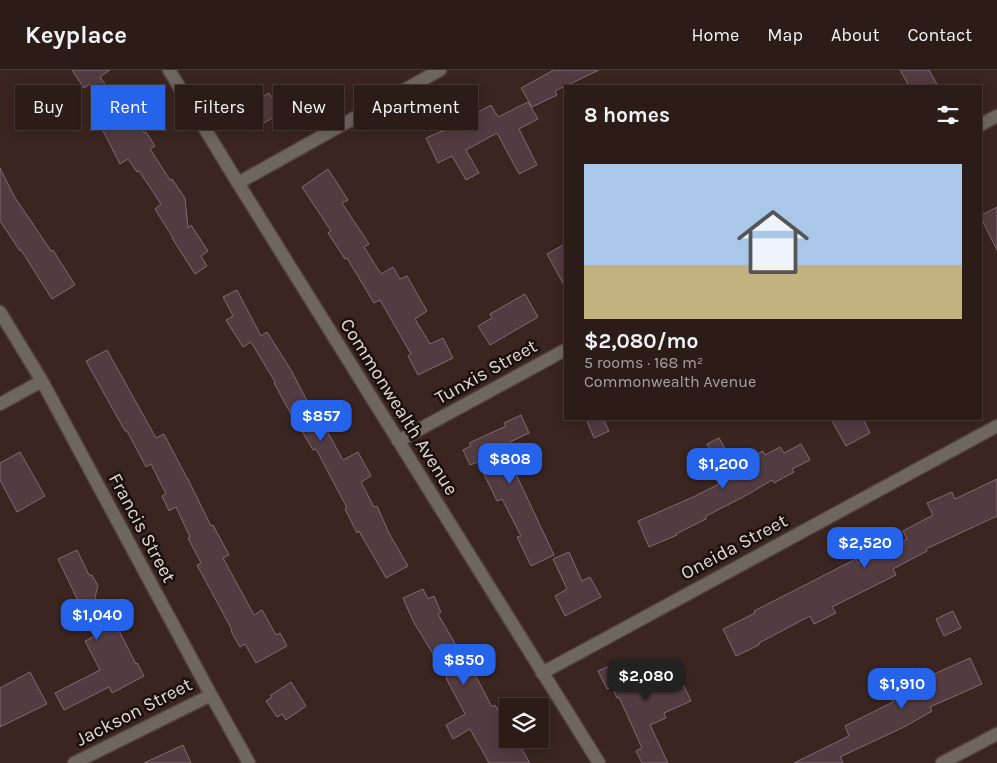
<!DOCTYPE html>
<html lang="en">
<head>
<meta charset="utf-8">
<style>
  :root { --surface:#2c1c18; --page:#382925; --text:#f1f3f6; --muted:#a6a1a2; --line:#483a37; --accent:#2563eb }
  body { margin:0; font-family:Karla,sans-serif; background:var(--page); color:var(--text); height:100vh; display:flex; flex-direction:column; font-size:19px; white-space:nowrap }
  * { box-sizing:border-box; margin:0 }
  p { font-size:16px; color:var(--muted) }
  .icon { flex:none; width:28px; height:28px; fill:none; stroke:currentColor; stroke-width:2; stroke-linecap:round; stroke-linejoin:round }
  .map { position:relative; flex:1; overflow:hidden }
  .sheet { position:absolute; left:564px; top:15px; width:418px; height:335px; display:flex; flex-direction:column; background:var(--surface); border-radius:0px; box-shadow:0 2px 12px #0003,0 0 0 1px var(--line) }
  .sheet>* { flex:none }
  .banner { position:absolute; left:15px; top:15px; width:474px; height:45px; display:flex; gap:10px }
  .fabs { position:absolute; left:499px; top:628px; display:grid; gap:10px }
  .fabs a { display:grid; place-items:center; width:50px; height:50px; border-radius:0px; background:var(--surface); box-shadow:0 2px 12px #0003,0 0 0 1px var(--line); font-size:25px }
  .price { position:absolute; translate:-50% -42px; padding:0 11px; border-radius:10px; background:var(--accent); color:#fff; font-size:16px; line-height:32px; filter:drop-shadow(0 1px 2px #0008) }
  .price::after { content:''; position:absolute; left:50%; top:30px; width:15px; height:11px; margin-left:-8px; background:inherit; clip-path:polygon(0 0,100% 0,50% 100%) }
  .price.active { background:#222; color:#fff }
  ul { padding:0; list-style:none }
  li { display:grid; align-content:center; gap:10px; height:265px; padding:0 20px }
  li span { display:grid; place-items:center; height:155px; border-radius:0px; color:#555 }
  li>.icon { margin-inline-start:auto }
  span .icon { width:90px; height:90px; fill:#fffc; stroke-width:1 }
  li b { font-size:21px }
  h2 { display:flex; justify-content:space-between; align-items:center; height:60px; padding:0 20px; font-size:21px }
  .chip { padding:0 18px; border-radius:0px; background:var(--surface); box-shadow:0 2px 12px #0003,0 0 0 1px var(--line); font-size:18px; line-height:45px }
  .chip.active { background:var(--accent); color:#fff }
  header { display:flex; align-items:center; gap:30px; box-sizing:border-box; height:70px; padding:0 25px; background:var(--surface); border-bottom:1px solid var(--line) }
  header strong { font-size:24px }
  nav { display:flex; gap:28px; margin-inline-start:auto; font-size:18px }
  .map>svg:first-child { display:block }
</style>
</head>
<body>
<header>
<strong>Keyplace</strong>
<nav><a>Home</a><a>Map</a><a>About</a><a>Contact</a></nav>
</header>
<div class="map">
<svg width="997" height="693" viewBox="0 0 997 693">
  <rect width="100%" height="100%" fill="#3a2520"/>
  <path fill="#523b41" stroke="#836970" d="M72,0h38l-10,7 11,16 8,-4 4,8 2,-1 19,37 2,-1 9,14 -5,3 20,31 2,-1 13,19 3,30 3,-3 17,26 -7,5 6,10 -12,8 -23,-36h1l-18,-29 6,-5 -22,-33 -2,1 -9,-13 -8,5 -23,-45 9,-5 -16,-30 -6,4z
    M554,0h45l-44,21 2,4 -25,12 -11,-19z
    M900,0h29l9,16h-29z
    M269,23l12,20 -19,11 -12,-20z
    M528,32l10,17 -19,10 18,36 -18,9 -22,-41 -31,17 13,23 -13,7 -14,-24 -14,7 -12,-25 16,-7v1l49,-27 7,12z
    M0,98l14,28 37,55 2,-1 22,35 -23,14 -31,-49 -1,1 -20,-30z
    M328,99l20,31 -6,3 27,41 -5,3 17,27 12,-7 7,12 7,-3 20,35 -12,8 15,25 13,-6 10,20 -35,17 -10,-19 3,-2 -31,-54 -6,3 -27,-45 -2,1 -17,-26 3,-2 -29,-44z
    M997,137v43l-17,-34z
    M565,174v43l-18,-33z
    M237,220l24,46 6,-4 24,38 24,46 3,-1 25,45 15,-8 13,24 -10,6 13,25 3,-1 12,27 19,33 -22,12 -27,-47 -2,2 -12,-24 2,-1 -31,-59 -3,1 -20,-34h-1l-18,-33 1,-1 -24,-40 -8,5 -17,-27 7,-4 -10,-19z
    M525,224l13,23 -48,28 -12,-19 14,-8 -2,-4z
    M107,280l49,88 8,-4 24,46v-1l23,47 2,-1 16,30 -6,3 31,57 8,-5 14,25 4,-2 7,13 -31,17 -11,-19 -5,3 -9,-16 1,-1 -35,-65 4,-2 -13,-25 2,-1 -14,-30 -7,4 -7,-15 4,-2 -15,-30 -5,3 -19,-36h-2l-39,-70z
    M521,345l8,18 -19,9 5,11 -7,4 46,98 -23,11 -14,-29 4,-1 -19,-37 -5,2 -19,-39 -8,3 -7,-15 8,-4 -2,-3 37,-17 -2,-3z
    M586,349h17l6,12 -15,7z
    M831,349h32l7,14 -24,13z
    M719,368l15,27 6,-3v1l23,-12 2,4 15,-8 4,6 17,-9 9,16 -18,9 2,3 -20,11 -2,-3 -25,15 -41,21v3l-30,15 1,1 -28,12 -11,-26 53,-23 28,-14 -5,-8 8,-5 -15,-27z
    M20,382l25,44 -28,16 -17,-32v-17z
    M997,409v37l-71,33 1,2 -34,18 3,6 -64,32 4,6 -22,11 -4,-8 -51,27v2l-23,11 -13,-27 32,-16 -1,-2 102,-52 2,4 49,-24 -4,-8 30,-16 -6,-12 25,-11 3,7z
    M77,480l12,25h3l6,11 -3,11 15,31 6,-3 20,39 1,-1 7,13 -32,17 -3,-6 -45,23 -9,-17 45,-23 -15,-29 10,-5 -37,-77z
    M569,482l13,29 8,-4 11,20 -36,19 -10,-20 12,-7 -14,-30z
    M423,519l5,10 6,-3 7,16 -3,2 30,52 2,-1 22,42 3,-2 13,23v11h6l4,8 2,-1 10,17h-41l-19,-34 -17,10 -7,-14 19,-11 -19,-36 1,-1 -34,-56 -10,-23z
    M953,541l8,17 -17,8 -8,-17z
    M970,588l12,26 -52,23 2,4 -26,15 -66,31 3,6h-49l55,-27 -4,-10 48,-24 -1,-2 22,-12 -7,-13 13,-7 5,10z
    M623,590l4,8 12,-6 7,15 28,-12 17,36 -27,12 2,5 -16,7 18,38h-26l-6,-12 6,-3 -23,-51 -2,1 -5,-11 -5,2 -9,-18z
    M30,602l17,32 -47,23v-39z
    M291,612l15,24 -20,14 -4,-6 -5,3 -11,-16 5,-3v-3z
    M183,675l8,18h-47z"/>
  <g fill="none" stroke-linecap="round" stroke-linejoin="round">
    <defs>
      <path id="minor" d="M169,0l69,113 361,580
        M980,55l17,-9
        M238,113l202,-113
        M0,242l42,69 169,314 38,68
        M0,334l42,-23
        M398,371l167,-91
        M542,603l455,-247
        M74,693l137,-68
        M942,693l55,-29"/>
    </defs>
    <use href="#minor" stroke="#55413c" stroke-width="15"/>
    <use href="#minor" stroke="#6e675f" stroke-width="12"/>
  </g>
  <g text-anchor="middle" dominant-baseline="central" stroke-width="5" stroke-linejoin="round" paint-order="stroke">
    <g font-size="19" fill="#e4d6d2" stroke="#1a110e">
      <text transform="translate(486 302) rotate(-29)">Tunxis Street</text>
      <text transform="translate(399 337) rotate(58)">Commonwealth Avenue</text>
      <text transform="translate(142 458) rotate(62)">Francis Street</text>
      <text transform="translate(734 477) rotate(-28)">Oneida Street</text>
      <text transform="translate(134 642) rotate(-27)">Jackson Street</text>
    </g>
  </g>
</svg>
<div class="fabs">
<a><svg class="icon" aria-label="layers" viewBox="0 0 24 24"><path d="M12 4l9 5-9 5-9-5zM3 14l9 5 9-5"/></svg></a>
</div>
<b class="price" style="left:321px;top:372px">$857</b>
<b class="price" style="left:510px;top:415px">$808</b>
<b class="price" style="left:723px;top:420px">$1,200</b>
<b class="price" style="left:865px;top:499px">$2,520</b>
<b class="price" style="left:97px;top:571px">$1,040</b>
<b class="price" style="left:464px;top:616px">$850</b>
<b class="price active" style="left:646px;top:632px">$2,080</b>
<b class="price" style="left:902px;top:640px">$1,910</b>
<div class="banner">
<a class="chip">Buy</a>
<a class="chip active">Rent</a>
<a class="chip">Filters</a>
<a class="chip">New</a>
<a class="chip">Apartment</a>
</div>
<section class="sheet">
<h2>8 homes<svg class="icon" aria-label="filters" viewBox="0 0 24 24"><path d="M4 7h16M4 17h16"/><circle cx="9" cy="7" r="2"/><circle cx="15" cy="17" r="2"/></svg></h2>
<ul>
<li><span style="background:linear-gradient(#a9c7e8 65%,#c2b280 0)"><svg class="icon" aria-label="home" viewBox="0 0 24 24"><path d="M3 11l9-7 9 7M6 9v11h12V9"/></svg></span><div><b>$2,080/mo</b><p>5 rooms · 168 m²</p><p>Commonwealth Avenue</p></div></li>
</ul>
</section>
</div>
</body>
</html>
